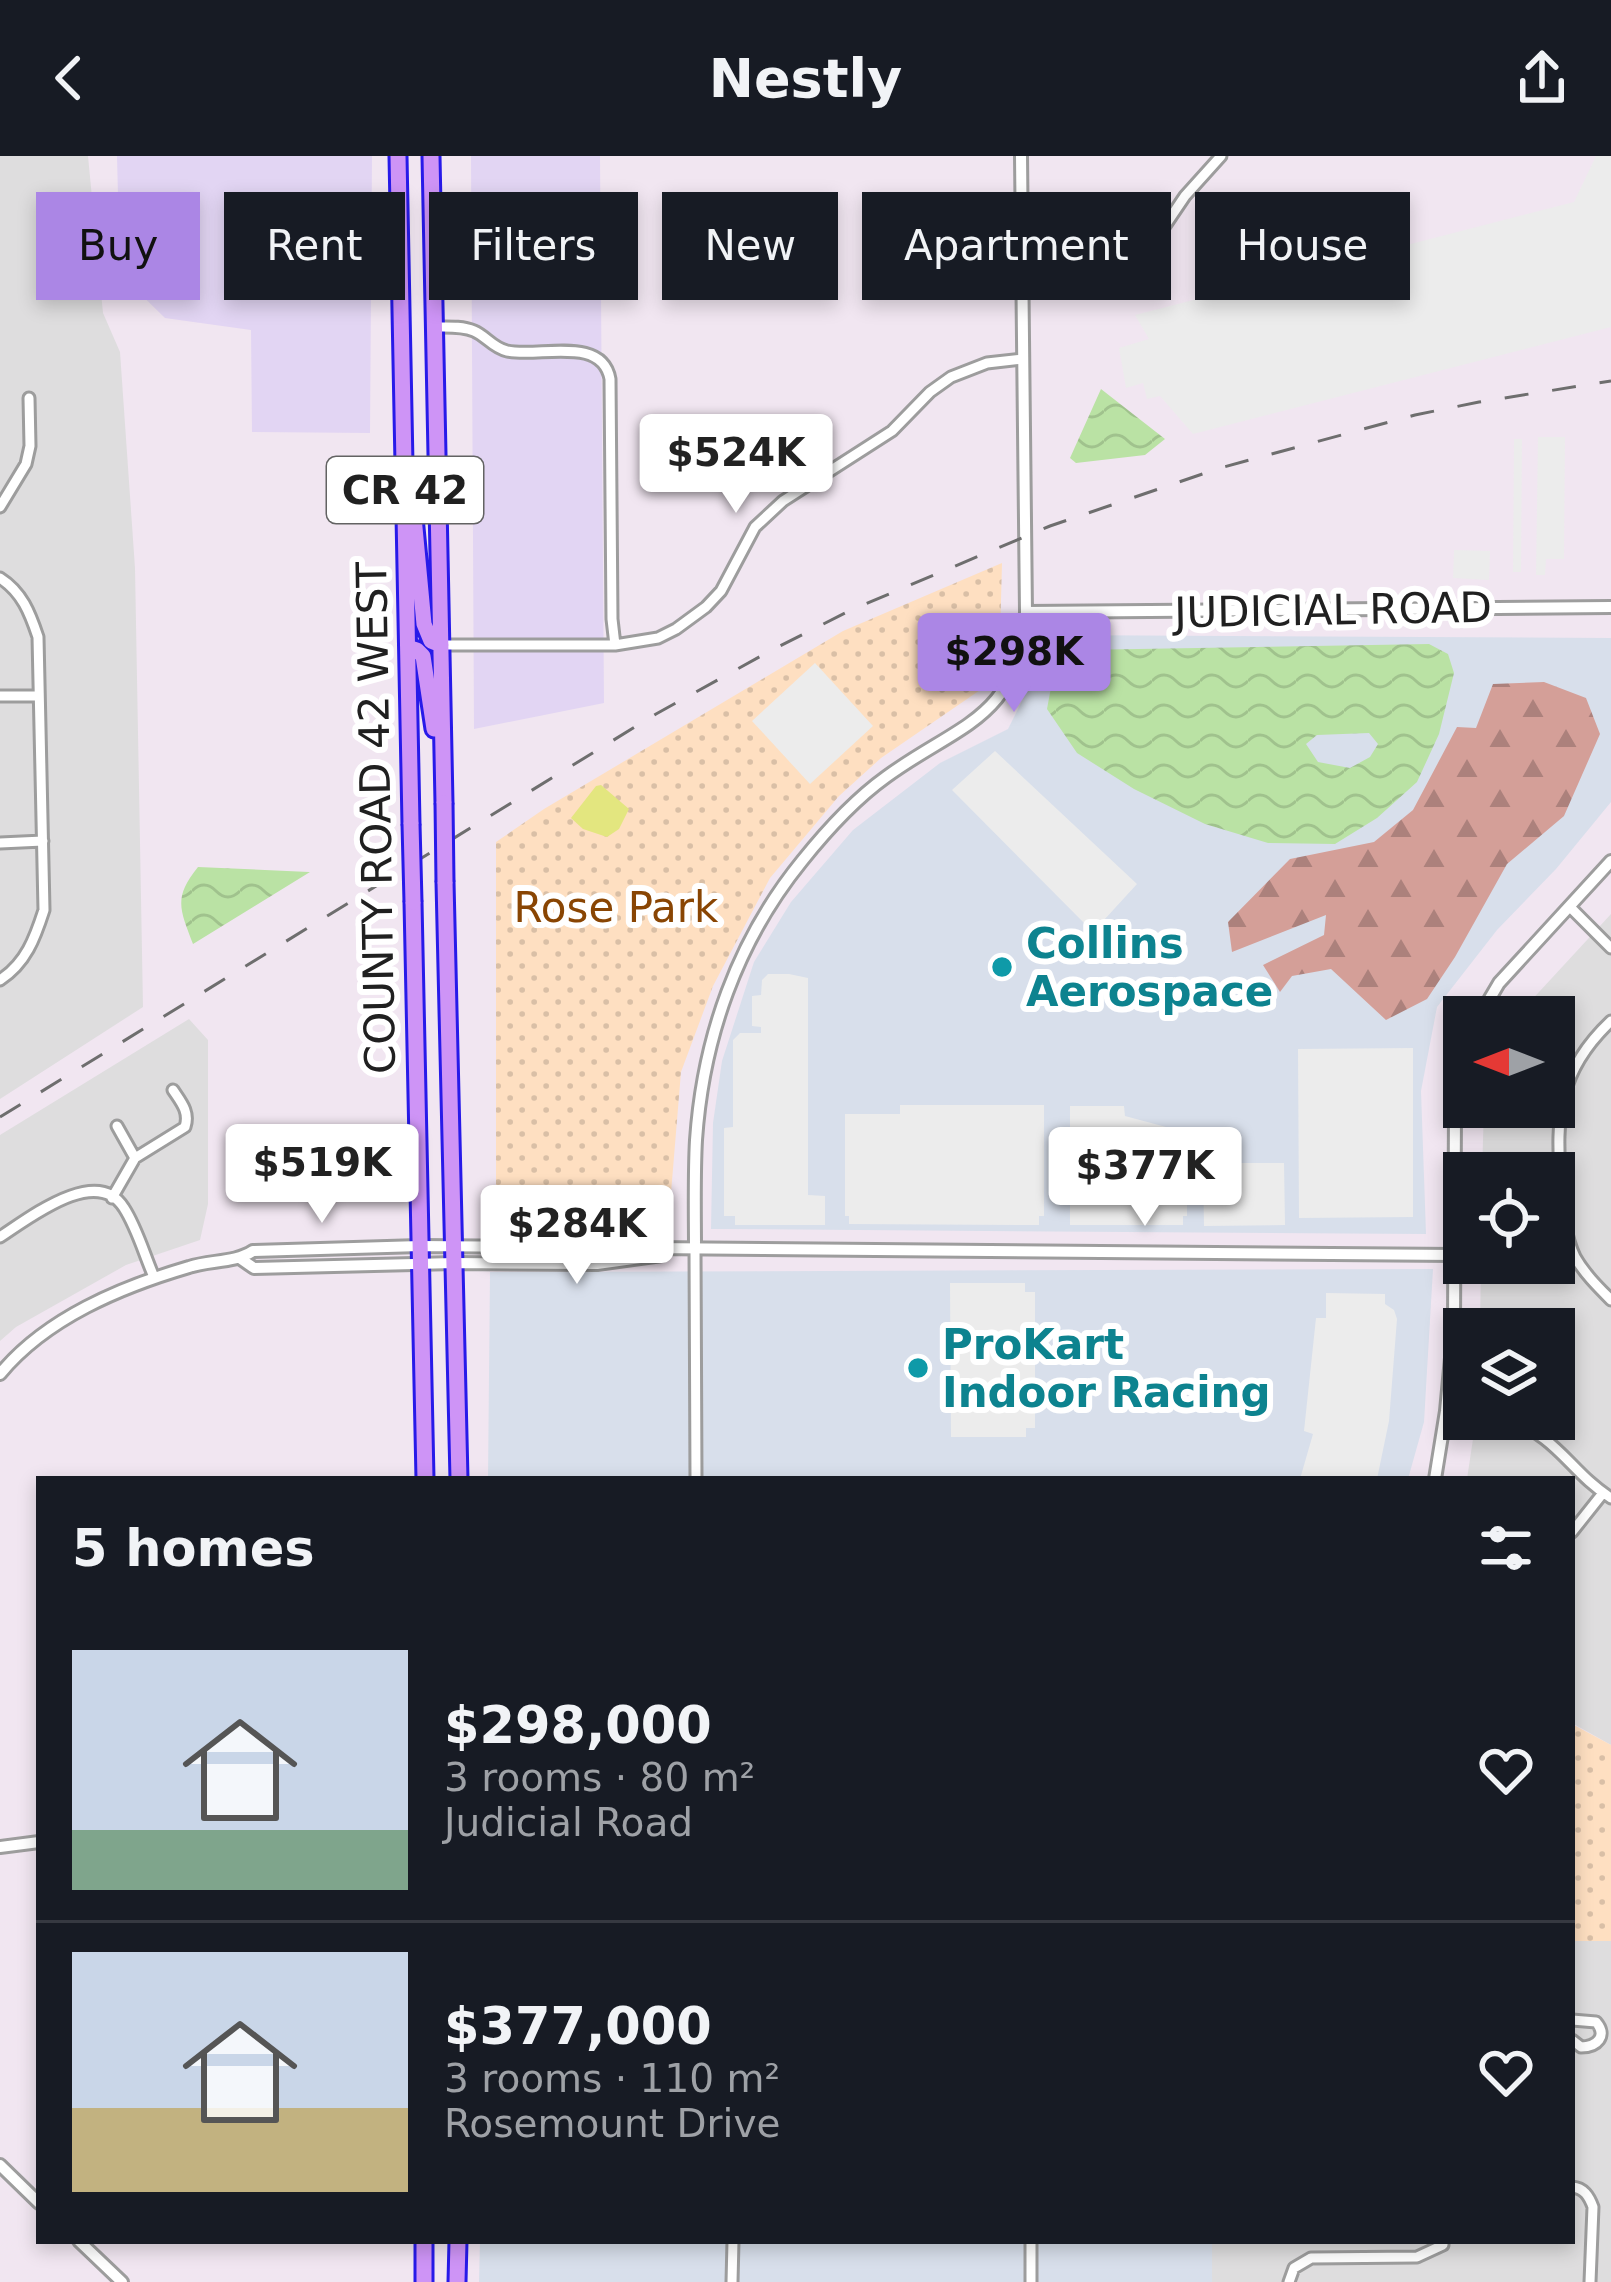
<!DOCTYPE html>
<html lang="en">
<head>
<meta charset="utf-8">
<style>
  :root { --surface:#171b24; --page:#20242c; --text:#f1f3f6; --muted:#9ea1a6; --line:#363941; --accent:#ab86e5 }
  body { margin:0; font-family:"DejaVu Sans",sans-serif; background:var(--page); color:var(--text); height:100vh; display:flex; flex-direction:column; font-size:45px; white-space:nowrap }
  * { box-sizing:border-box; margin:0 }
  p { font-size:39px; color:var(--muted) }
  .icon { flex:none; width:66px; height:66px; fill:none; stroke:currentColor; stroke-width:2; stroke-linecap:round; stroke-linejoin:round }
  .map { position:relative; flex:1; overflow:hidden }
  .drawer { position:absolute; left:36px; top:1320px; width:1539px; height:768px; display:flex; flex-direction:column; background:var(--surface); border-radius:0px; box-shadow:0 6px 18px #0003 }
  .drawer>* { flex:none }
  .banner { position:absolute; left:36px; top:36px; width:1539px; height:108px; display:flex; gap:24px }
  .needle { width:78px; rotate:270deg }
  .controls { position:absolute; left:1443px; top:840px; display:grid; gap:24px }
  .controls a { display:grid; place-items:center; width:132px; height:132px; border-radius:0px; background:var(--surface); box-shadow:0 6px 18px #0003; font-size:60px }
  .price { position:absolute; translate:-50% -102px; padding:0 27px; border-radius:12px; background:#fff; color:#222; font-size:39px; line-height:78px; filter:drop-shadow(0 3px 6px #0008) }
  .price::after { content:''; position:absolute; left:50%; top:72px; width:36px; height:27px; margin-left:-18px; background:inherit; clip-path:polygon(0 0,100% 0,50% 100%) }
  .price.active { background:var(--accent); color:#111 }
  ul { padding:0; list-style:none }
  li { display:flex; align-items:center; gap:36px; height:300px; padding:0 36px }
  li+li { border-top:3px solid var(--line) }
  li span { display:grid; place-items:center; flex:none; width:336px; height:240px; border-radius:0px; color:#555 }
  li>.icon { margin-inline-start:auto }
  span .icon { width:144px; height:144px; fill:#fffc; stroke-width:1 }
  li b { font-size:51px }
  h2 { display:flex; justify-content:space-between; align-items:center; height:144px; padding:0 36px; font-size:51px }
  .chip { padding:0 42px; border-radius:0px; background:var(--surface); box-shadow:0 6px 18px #0003; font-size:42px; line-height:108px }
  .chip.active { background:var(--accent); color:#111 }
  header { display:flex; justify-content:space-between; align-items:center; height:156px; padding:0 36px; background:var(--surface); font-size:54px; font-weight:700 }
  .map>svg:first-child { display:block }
</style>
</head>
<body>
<header><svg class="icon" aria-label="back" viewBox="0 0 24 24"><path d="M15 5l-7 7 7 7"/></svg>Nestly<svg class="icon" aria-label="share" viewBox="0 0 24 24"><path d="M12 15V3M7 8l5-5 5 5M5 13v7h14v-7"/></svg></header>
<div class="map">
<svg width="1611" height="2126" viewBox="0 0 1611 2126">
  <defs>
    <pattern id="forest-firs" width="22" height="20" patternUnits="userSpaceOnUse" patternTransform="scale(3)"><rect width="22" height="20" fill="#d49f98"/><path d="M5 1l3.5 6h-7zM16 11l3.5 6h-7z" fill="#ac817c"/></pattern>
    <pattern id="park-dots" width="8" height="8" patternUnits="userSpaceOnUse" patternTransform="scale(3)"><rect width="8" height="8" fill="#fedfc1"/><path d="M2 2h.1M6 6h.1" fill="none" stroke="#d9bfa6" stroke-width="1.8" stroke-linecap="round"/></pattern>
    <pattern id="water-waves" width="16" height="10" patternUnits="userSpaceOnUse" patternTransform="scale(3)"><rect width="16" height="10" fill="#bae2a4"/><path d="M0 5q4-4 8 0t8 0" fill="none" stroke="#a0c28d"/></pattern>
  </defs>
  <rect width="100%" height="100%" fill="#f1e6f1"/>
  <path fill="#deddde" d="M0,0h88l15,157 17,39 15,216 8,439 -143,92z
    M1611,758v831l-39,-22v-244h-105l9,-60h78v-90h-74l1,-66h73v-90h-72l2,-66h70v-90h-38z
    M189,863l19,21v164l-8,36 -74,25 -110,62 -16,14v-206z
    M1572,1785h39v341h-399v-41h360z"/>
  <path fill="#e2d5f3" d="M117,0h255l-2,277 -118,-1 -1,-102 -86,-12 -45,-44z
    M471,0h129l4,547 -130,26z"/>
  <path fill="#d8dfeb" d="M1055,479l556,3v164l-55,67 -59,61 -60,77 -16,84 5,143 -715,-5 2,-106 9,-62 32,-99 37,-60 62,-72 87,-67 68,-34z
    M1433,1113l-9,153 -16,57h-920l2,-207z
    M480,2085h732v41h-733z"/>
  <path fill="url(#forest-firs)" d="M1544,526l42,16 14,36 -36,82 -57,48 -52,93 -28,42 -41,21 -55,-51 -39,7 -12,16 -17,-27 61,-30 2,-20 -94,37 -4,-30 62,-63 84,-17 39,-32 44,-83 19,1 17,-44z"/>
  <path fill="url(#park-dots)" d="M1002,407l-2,75 -14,48 -105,72 -42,38 -69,82 -57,108 -32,86 -12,145 -81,2 -92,-3v-374l48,-33 299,-178z
    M1572,1568l39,21v196h-39z"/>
  <path fill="#e3e67f" d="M601,629l28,24 -10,20 -12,8 -24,-8 -12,-11 25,-32z"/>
  <path fill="#ececec" d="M1596,0h15v171l-418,107 -33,-38 -13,3 -4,-16 -17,5 -7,-40 30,-9 -14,-24 439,-113z
    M1538,281h27l-1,122h-18l-1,16h-9z
    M1514,283h8l-1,133h-8z
    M1454,394l36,1 -1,29 -36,-2z
    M815,507l58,63 -63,58 -58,-63z
    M995,595l142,133 -44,48 -141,-142z
    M768,818h21l19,4v217l17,1v29h-90v-9h-11v-88l9,-1v-87l7,-7h21v-6l-9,-1v-30l9,-1 1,-15z
    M1413,892v169l-114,1 -1,-169z
    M900,949h144v111h-5v9l-190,-1v-8h-4v-102h55z
    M1070,950h54l1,10 41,11 21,29v60h-4v9h-113z
    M1203,1007h81l1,62 -81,1z
    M950,1127h75v9h10v136h-9v9h-75z
    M1326,1137l59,1v10l9,6 3,9 -8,102 -12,58h-77l13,-45 -9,-3 12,-113h10z"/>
  <path fill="url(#water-waves)" fill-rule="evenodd" d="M1101,233l64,50 -20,16 -69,8 -6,-5z
    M1429,488l19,10 6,19 -15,61 -22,48 -40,36 -42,26 -67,-1 -63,-19 -71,-35 -57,-36 -30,-44 7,-38 24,-21zM1369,577l9,11 -8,13 -20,11 -32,-6 -12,-18 11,-9z
    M198,711l111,5h1l-117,72c-13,-35 -20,-46 5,-77z"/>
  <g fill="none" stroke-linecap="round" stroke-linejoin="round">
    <defs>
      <path id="minor" d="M1158,80l27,-40 36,-40
        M435,171c13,0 27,-1 39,4 12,5 19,17 33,20 31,7 95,-16 103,28l2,240 3,26
        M0,351l26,-43 4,-18 -1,-48
        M0,422c22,14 30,35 38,59l6,273c-9,28 -18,53 -44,70
        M441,489h174l43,-7 18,-9 30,-22 15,-16 34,-64 28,-26 109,-70 38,-39 21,-15 36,-14 36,-4
        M0,540h39
        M0,687l43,-2
        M1570,751l41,41
        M1611,865c-52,49 -56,95 -50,163 2,24 3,50 14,73 9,16 23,30 36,43
        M117,970l18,32
        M112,1042l23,-40 50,-31c5,-15 -4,-25 -12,-37
        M0,1081c28,-18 97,-73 124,-29 13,20 20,46 30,69
        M695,1094l1,229
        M1446,1255l18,2
        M1507,1263c52,18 63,53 104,79
        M1572,1376l31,-39
        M1572,1864l24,2c12,14 1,25 -15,25l-9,-7
        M1572,2031c12,1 17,9 21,20l-3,75
        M1031,2085v41
        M732,2126l1,-41
        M1289,2126l5,-14 17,-10 106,-1 26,-12v-4"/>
      <path id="tertiary" d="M1021,0l5,456
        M1479,861l20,-34 112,-122
        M695,1094c0,-37 -1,-74 1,-110 7,-102 41,-199 106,-279 24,-30 52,-61 84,-84 74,-54 132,-57 140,-165l585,-5
        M241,1103l13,9 200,-5 143,1 65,-9
        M0,1218c46,-56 121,-87 189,-107 21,-7 46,-4 64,-16l167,-5 1035,9
        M1435,1323l11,-68 8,-85 1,-217 9,-49
        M0,1691l39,-5
        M0,2009l39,38
        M79,2085l43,41"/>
      <path id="trunk" d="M398,0l13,668
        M431,0l13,647
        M414,361l10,107 7,17 10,4
        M408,491l9,3 6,6 11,73
        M445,726l14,597
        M413,746l12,577
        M424,2126v-41
        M457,2126l1,-41"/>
    </defs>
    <use href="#minor" stroke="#9d9d9d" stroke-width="15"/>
    <use href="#tertiary" stroke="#9d9d9d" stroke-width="16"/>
    <use href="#trunk" stroke="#281ae9" stroke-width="21"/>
    <use href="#minor" stroke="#fff" stroke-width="9"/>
    <use href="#tertiary" stroke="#fff" stroke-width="10"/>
    <use href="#trunk" stroke="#ce94f6" stroke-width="15"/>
    <path stroke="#6e6e6e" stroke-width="3" stroke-dasharray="24 24" stroke-linecap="butt" d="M0,961l656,-403 114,-63 81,-41 199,-84 170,-58 195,-53 64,-13 132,-21"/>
    <defs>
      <path id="trunk-bridge" d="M444,647l1,79
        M411,668l2,78"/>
    </defs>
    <use href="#trunk-bridge" stroke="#281ae9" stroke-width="21" stroke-linecap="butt"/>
    <use href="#trunk-bridge" stroke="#ce94f6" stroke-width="15"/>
  </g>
  <g fill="#0f9aa8" stroke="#fff" stroke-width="4.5">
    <circle cx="1002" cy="811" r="12"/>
    <circle cx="918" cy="1212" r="12"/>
  </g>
  <g text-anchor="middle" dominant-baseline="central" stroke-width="12" stroke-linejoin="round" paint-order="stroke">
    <rect fill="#fff" stroke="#636363" stroke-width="3" x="327" y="301" width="156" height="66" rx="9"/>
    <g font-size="39" font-weight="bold" fill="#202020">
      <text x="405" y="334">CR 42</text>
    </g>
    <g font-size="42" fill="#202020" stroke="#fff">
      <text transform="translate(1333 454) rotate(-1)">JUDICIAL ROAD</text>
      <text transform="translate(376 662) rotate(-91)">COUNTY ROAD 42 WEST</text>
    </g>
    <g font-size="42" fill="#894503" stroke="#fff">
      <text x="616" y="751">Rose Park</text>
    </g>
    <g font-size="42" font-weight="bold" fill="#0d838f" stroke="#fff" text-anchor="start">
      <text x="1026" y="787">Collins<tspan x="1026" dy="48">Aerospace</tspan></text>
      <text x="942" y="1188">ProKart<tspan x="942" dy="48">Indoor Racing</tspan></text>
    </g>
  </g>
</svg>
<div class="controls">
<a><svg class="needle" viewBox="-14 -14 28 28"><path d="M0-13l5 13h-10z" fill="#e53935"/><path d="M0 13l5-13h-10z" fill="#9ea1a6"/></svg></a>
<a><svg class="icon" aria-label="locate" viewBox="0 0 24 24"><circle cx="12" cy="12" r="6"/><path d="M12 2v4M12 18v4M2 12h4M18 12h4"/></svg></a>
<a><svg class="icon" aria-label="layers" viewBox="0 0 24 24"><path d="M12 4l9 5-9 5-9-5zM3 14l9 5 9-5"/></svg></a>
</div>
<b class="price" style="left:736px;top:360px">$524K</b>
<b class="price active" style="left:1014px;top:559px">$298K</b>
<b class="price" style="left:322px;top:1070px">$519K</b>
<b class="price" style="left:1145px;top:1073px">$377K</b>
<b class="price" style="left:577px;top:1131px">$284K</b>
<div class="banner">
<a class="chip active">Buy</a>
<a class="chip">Rent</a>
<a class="chip">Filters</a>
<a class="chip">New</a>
<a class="chip">Apartment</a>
<a class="chip">House</a>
</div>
<section class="drawer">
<h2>5 homes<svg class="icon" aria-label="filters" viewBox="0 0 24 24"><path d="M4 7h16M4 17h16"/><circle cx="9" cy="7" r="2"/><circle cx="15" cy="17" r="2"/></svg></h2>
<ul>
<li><span style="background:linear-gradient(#c9d6e8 75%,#7fa58c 0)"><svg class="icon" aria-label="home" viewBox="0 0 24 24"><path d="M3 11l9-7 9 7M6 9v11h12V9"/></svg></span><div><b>$298,000</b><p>3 rooms · 80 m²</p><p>Judicial Road</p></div><svg class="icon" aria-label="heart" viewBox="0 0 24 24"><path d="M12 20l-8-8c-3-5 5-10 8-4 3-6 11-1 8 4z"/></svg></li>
<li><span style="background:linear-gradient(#c9d6e8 65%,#c2b280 0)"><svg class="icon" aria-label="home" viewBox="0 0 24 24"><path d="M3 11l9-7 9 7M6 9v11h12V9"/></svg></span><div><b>$377,000</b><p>3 rooms · 110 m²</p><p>Rosemount Drive</p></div><svg class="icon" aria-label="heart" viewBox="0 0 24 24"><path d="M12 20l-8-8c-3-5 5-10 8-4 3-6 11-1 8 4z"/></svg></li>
</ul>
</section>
</div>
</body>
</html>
